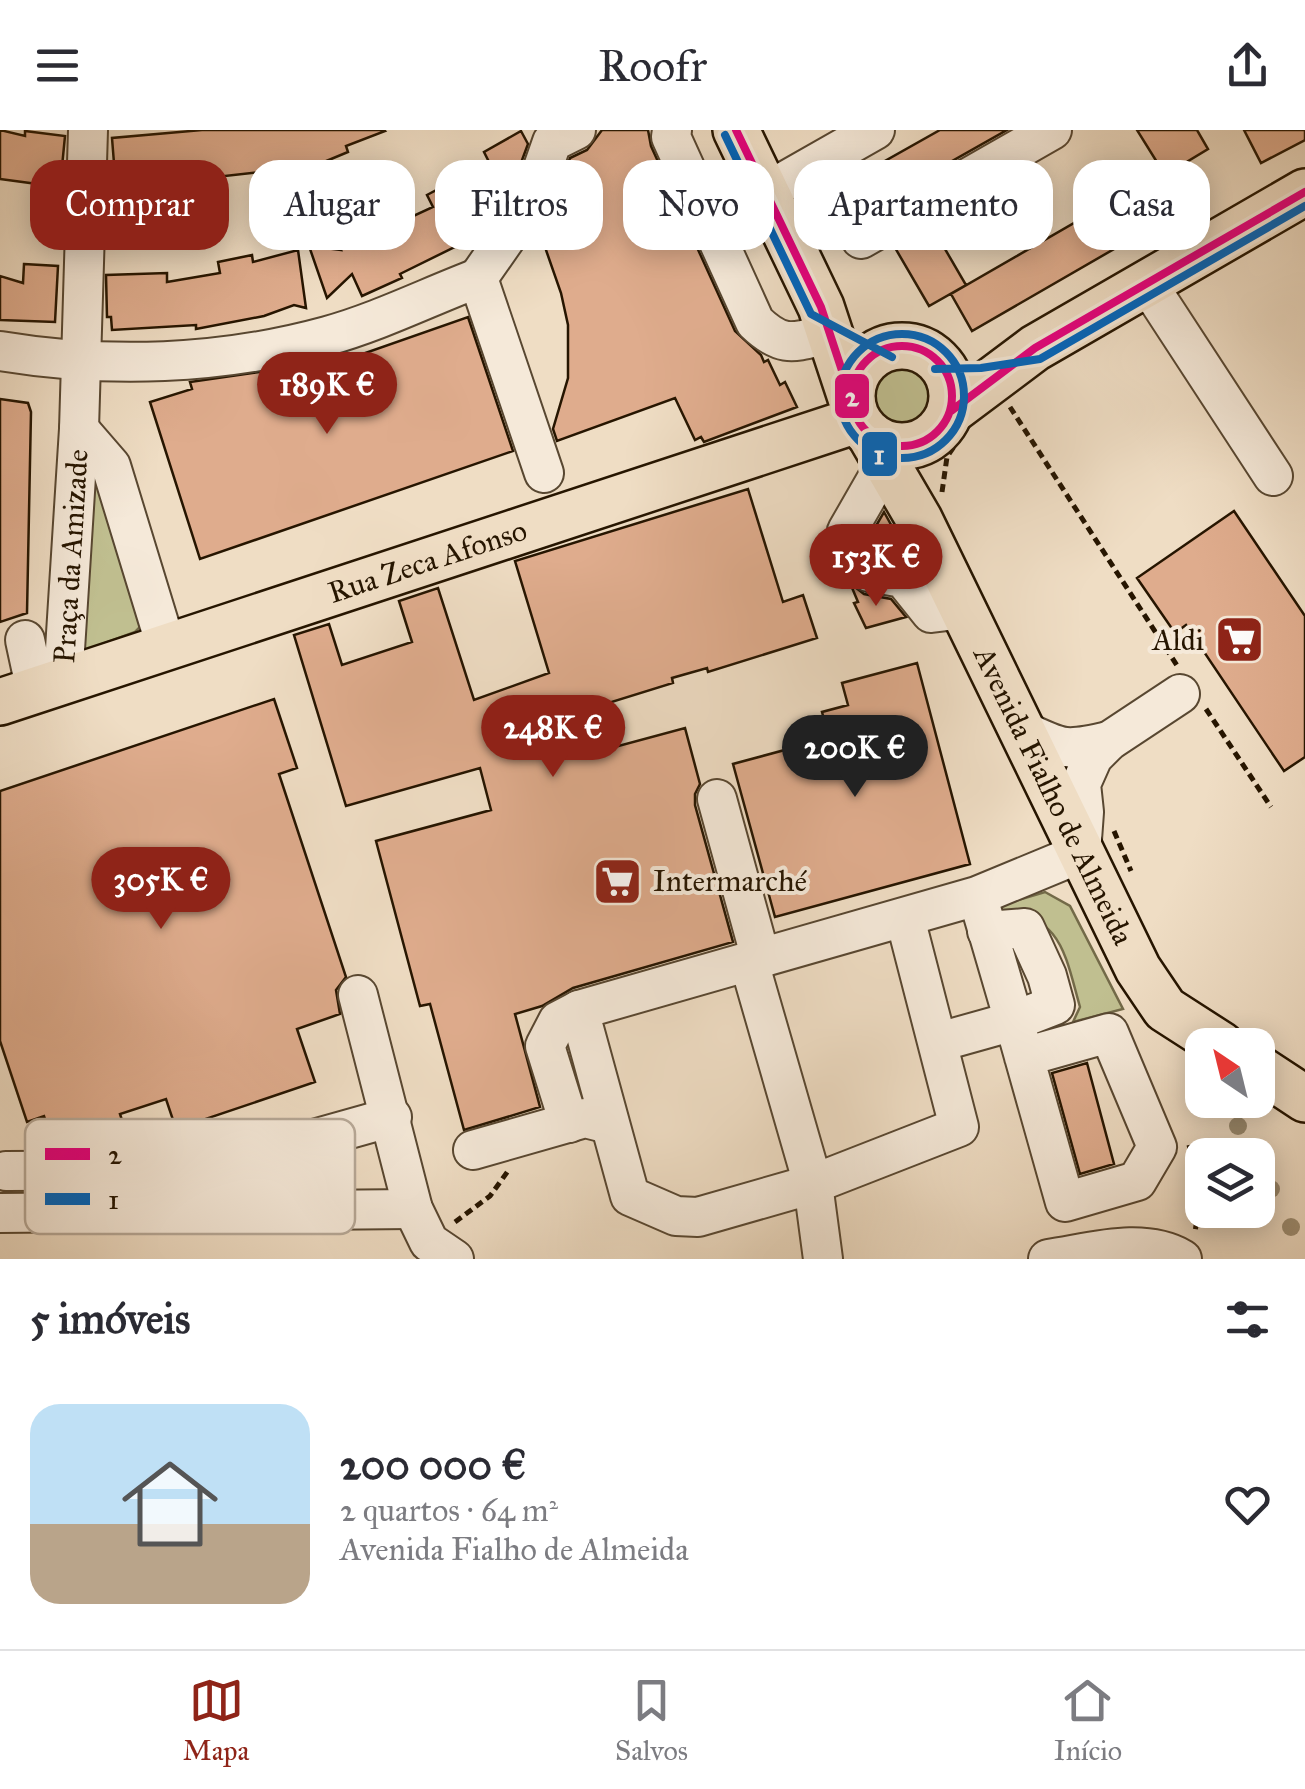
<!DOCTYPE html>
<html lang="pt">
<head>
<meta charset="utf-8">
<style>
  :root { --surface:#fff; --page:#f7f7f7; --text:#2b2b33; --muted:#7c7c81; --line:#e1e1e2; --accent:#8f2418 }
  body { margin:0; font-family:"IM FELL Great Primer",serif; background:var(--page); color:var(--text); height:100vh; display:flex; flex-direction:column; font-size:38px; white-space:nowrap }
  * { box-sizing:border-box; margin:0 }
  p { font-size:32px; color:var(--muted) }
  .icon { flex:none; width:55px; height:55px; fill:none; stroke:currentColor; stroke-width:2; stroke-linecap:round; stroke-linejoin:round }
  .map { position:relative; height:1129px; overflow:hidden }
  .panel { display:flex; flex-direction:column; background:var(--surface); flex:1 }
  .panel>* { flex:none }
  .banner { position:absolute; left:30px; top:30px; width:1245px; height:90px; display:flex; gap:20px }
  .needle { width:65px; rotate:325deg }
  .buttons { position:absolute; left:1185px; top:898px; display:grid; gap:20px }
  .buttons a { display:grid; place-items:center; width:90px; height:90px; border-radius:20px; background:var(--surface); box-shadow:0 5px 25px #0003; font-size:50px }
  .price { position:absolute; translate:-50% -85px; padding:0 22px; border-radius:35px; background:var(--accent); color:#fff; font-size:32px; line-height:65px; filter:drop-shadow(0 2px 5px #0008) }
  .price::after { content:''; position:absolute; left:50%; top:60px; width:30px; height:22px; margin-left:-15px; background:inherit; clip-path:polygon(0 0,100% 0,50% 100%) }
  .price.current { background:#222; color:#fff }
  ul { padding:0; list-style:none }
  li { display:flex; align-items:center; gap:30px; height:250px; padding:0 30px }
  li span { display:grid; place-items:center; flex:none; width:280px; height:200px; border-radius:30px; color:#555 }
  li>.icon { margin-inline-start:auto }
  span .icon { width:120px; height:120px; fill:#fffc; stroke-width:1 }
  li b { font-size:42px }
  h2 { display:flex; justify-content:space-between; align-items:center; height:120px; padding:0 30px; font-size:42px }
  .tag { padding:0 35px; border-radius:30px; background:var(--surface); box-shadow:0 5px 25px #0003; font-size:35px; line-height:90px }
  .tag.current { background:var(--accent); color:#fff }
  header { display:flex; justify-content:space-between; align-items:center; height:130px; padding:0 30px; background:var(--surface); font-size:45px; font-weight:600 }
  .menu { display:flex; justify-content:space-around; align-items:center; height:140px; border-top:2px solid var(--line); background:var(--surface); font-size:28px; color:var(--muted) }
  .menu a { display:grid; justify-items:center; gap:5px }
  .menu .current { color:var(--accent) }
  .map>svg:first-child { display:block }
</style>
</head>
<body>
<header><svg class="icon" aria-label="menu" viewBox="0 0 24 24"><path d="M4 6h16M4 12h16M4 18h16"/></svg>Roofr<svg class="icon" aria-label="share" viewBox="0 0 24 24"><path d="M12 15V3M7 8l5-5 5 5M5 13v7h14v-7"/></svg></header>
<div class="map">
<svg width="1305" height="1129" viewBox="0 0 1305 1129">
  <rect width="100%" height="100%" fill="#efddc4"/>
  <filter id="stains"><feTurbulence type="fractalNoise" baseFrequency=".002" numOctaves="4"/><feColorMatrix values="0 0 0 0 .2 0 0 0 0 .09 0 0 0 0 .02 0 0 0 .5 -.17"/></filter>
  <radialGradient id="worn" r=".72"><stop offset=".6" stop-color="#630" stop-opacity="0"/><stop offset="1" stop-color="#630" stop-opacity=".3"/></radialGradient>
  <path fill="#c0bf90" stroke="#736a48" stroke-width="2.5" d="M871 268a33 33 0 1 1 66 0a33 33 0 1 1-66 0Z
    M85,346h12l44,150 -6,6 -49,18 -5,-3z
    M1045,762l25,14 53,103 -50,13 7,-15c-15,-53 -19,-97 -87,-94l-4,-4z"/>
  <path fill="#dfac8d" stroke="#261500" stroke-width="2.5" d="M0,0l25,6v-5l40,5 -5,51 -60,-8z
    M202,0h182l1,1 -39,15 2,6 -53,22 4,13 -31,10 -7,-25 -108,12 1,13 -37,4 -5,-63z
    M602,0h46l3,16 84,185 26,24 3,7 4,-2 12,25 5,-3 12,25 -93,35 -3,-5 -6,3 -20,-42 -118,43 -4,-12 15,-51v-53l-7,-32 -22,-63 13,-20 18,-52 17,-8z
    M940,0h67l-154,87 -16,-29z
    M1137,0h60l11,19 -43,26z
    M1244,0h61v10l-44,23z
    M521,1l7,13 -13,35 -12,7 5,9 -26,15 7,14 -8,10 -81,40 2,4 -40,18 -10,-22 -25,24 -18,-52 32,4 -9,-21 17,-8 3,6 22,-10 7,14 52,-24 -6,-12 51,-27 10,-8 -4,-8z
    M1126,63l21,37 -175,101 -21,-37z
    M931,95l35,60 -37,21 -35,-60z
    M298,120l8,58 -12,-3 -30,11 -68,13v-4l-84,5 -1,-13h-4l-1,-42 61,-2v9l53,-9 -2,-11 34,-7 1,7z
    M24,134l34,2 -3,56 -55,-2v-44l23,7z
    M468,187l45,134 -313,108 -50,-157 42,-13 -2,-7 125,-18 7,50 40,-15 -14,-40z
    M0,269l28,4 3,9 -4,201 -27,9z
    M748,359l35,113 20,-7 14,43 -109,34 -1,-4 -35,10 1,5 -110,34 11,41 111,-30 15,56 -5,10v11l38,137 -160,46 -31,18 -27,8 25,93 -76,23 -34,-126 -10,2 -44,-165 115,-31 -11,-42 -134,38 -52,-171 35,-11 13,41 70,-23 -13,-41 39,-13 36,112 75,-27 -34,-112z
    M1234,381l71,105v141l-21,14 -98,-146 -11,8 -38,-55z
    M884,382l16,29 -17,9 -10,-19z
    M850,453l14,11 27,5 15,18 -40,11 -12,-25 4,-1z
    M917,533l53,201 -195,53 -42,-153 96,-26 -7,-26 26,-7 -6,-22z
    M274,569l23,69 -18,6 67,203 -10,13 4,24 -43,15 18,53 -139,47 -10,-30 -46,15 7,22 -35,12h-23l-5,-15 -13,4 -7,-21 -17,6 -27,-81v-250z
    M1087,933l27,101 -34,10 -28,-101z"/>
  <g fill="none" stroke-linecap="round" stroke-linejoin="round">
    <defs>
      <g id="minor">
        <path d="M672,0l-1,7 84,185c28,27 39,20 73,12"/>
        <path d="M766,62l109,-62"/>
        <path d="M861,109l191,-109"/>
        <path d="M478,148l53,-76 21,-60 24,-12"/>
        <path d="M1147,153l126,193"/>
        <path d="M0,221c108,18 221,14 327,-15 51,-14 101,-39 151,-58l66,195"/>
        <path d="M79,299l32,37 55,180"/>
        <path d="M886,333l-39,68 22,41 34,6 28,35 33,-4"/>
        <path d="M25,510l11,51"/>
        <path id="s1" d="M63,551l16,-252 9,-299"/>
        <path d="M1024,601c39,19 42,20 85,10"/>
        <path d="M717,669l44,160"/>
        <path d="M987,801l38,-3 22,48 8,29 -41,16 51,181 72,-21 20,-34 -48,-114 -85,24"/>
        <path d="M749,832l64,222 146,-57 -54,-209"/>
        <path d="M358,865l55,214 16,33 25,17"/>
        <path d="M939,912l75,-21 -33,-113"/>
        <path d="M569,993l-24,-77 13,-25 21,-11"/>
        <path d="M473,1020l112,-32 24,6"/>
        <path d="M6,1041l197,-1 189,-53"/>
        <path d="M0,1083l413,-4"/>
        <path d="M823,1129l-10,-75 -115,33 -22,-1 -46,-20 -51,-186 398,-114 104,-43 3,-41 -3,-28 12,-27 16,-16 71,-47"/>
        <path d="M1048,1129c42,-6 95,-23 134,0"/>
      </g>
      <g id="major">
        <path d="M736,0l85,177 31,94"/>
        <circle cx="902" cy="266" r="50"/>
        <path d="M951,281l84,-63 270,-156"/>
        <path id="s2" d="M870,305l49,84 219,450 27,40 56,36"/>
        <path id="s3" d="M0,572l857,-282"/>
        <path d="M1258,938l47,31"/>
      </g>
    </defs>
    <use href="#minor" stroke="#584731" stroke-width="42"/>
    <use href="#major" stroke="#261500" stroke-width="50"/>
    <path stroke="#261500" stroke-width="5" stroke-dasharray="8 5" stroke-linecap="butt" d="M1010,277l168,260
      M942,362l5,-35 8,-12
      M1206,579l65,98
      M1114,701l17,40
      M1189,1015l12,48 -6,39
      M455,1092l35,-26 18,-25"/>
    <use href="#minor" stroke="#f5e9d9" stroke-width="38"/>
    <use href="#major" stroke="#efddc4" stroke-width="45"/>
    <defs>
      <path id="bus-1" d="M736,0l85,177 31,94
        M852 266a50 50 0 1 1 100 0a50 50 0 1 1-100 0Z
        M951,281l84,-63 270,-156"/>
      <path id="bus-2" d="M725,5l86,179 81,43
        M840 266a62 62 0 1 1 124 0a62 62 0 1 1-124 0Z
        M935,239l46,-1 59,-9 265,-153"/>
    </defs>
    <use href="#bus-1" stroke="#f5e9d9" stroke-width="15"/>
    <use href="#bus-2" stroke="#f5e9d9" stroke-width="15"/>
    <use href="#bus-1" stroke="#e5007d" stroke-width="8"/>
    <use href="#bus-2" stroke="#0065bd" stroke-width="8"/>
  </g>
  <g fill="#9e8f74">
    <circle cx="1238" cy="996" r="9"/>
    <circle cx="1271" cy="1059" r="9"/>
    <circle cx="1291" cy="1097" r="9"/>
  </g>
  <defs>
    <symbol id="supermarket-square" viewBox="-11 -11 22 22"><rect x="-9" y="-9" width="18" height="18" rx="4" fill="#8f2418" stroke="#f5e9d9"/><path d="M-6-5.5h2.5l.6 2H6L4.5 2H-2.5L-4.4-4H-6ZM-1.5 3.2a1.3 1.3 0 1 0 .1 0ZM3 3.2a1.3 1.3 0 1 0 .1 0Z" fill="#fff"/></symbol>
  </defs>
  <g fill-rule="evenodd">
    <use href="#supermarket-square" x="1212" y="482" width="55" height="55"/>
    <use href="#supermarket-square" x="590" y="724" width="55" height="55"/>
  </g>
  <g text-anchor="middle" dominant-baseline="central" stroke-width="8" stroke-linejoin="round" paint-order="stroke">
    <g font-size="30" fill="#261500" stroke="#f5e9d9">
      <text stroke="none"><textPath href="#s1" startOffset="125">Praça da Amizade</textPath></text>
      <text stroke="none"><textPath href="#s3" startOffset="450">Rua Zeca Afonso</textPath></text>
      <text stroke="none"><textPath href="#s2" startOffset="405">Avenida Fialho de Almeida</textPath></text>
    </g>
    <g font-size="30" fill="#261500" stroke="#f5e9d9" text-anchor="end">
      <text x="1204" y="510">Aldi</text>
      <text x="653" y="751" text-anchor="start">Intermarché</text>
    </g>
  </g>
  <rect x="25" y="989" width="330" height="115" rx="15" fill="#f5e9d9" stroke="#b7a998" stroke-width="2.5"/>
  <rect x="45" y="1018" width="45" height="12" fill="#e5007d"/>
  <rect x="45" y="1063" width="45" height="12" fill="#0065bd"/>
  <g font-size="28" fill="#261500">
    <text x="108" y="1034">2</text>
    <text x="108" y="1079">1</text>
  </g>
  <g stroke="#f5e9d9" stroke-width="4">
    <rect x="833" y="242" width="38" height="48" rx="10" fill="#e5007d"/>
    <rect x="860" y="300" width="39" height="48" rx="10" fill="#0065bd"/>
  </g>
  <g font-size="28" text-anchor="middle" font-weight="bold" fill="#fff">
    <text x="852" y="276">2</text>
    <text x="879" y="334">1</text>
  </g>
  <rect width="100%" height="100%" filter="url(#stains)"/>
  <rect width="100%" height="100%" fill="url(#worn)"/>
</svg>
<div class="buttons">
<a><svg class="needle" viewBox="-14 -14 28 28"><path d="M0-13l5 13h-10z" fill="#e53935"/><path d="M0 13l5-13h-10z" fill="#7c7c81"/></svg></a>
<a><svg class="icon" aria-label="layers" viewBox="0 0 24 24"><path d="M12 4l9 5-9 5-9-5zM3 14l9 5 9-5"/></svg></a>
</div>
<b class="price" style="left:327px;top:307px">189K €</b>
<b class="price" style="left:876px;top:479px">153K €</b>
<b class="price" style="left:553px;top:650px">248K €</b>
<b class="price current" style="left:855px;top:670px">200K €</b>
<b class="price" style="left:161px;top:802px">305K €</b>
<div class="banner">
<a class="tag current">Comprar</a>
<a class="tag">Alugar</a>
<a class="tag">Filtros</a>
<a class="tag">Novo</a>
<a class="tag">Apartamento</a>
<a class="tag">Casa</a>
</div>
</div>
<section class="panel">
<h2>5 imóveis<svg class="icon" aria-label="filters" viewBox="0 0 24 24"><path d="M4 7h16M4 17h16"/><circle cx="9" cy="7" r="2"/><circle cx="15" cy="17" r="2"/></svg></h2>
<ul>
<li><span style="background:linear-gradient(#bfe0f5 60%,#b9a48a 0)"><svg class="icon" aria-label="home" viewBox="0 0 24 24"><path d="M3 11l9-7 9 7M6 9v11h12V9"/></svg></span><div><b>200 000 €</b><p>2 quartos · 64 m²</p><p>Avenida Fialho de Almeida</p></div><svg class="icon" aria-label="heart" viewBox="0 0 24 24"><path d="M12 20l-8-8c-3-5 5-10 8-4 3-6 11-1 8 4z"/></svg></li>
</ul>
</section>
<nav class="menu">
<a class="current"><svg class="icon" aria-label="map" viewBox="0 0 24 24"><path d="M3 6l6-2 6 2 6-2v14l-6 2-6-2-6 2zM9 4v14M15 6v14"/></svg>Mapa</a>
<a><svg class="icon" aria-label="saved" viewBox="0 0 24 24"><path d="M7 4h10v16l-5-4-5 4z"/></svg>Salvos</a>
<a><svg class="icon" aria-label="home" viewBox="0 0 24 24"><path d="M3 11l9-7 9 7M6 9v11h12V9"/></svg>Início</a>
</nav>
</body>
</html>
